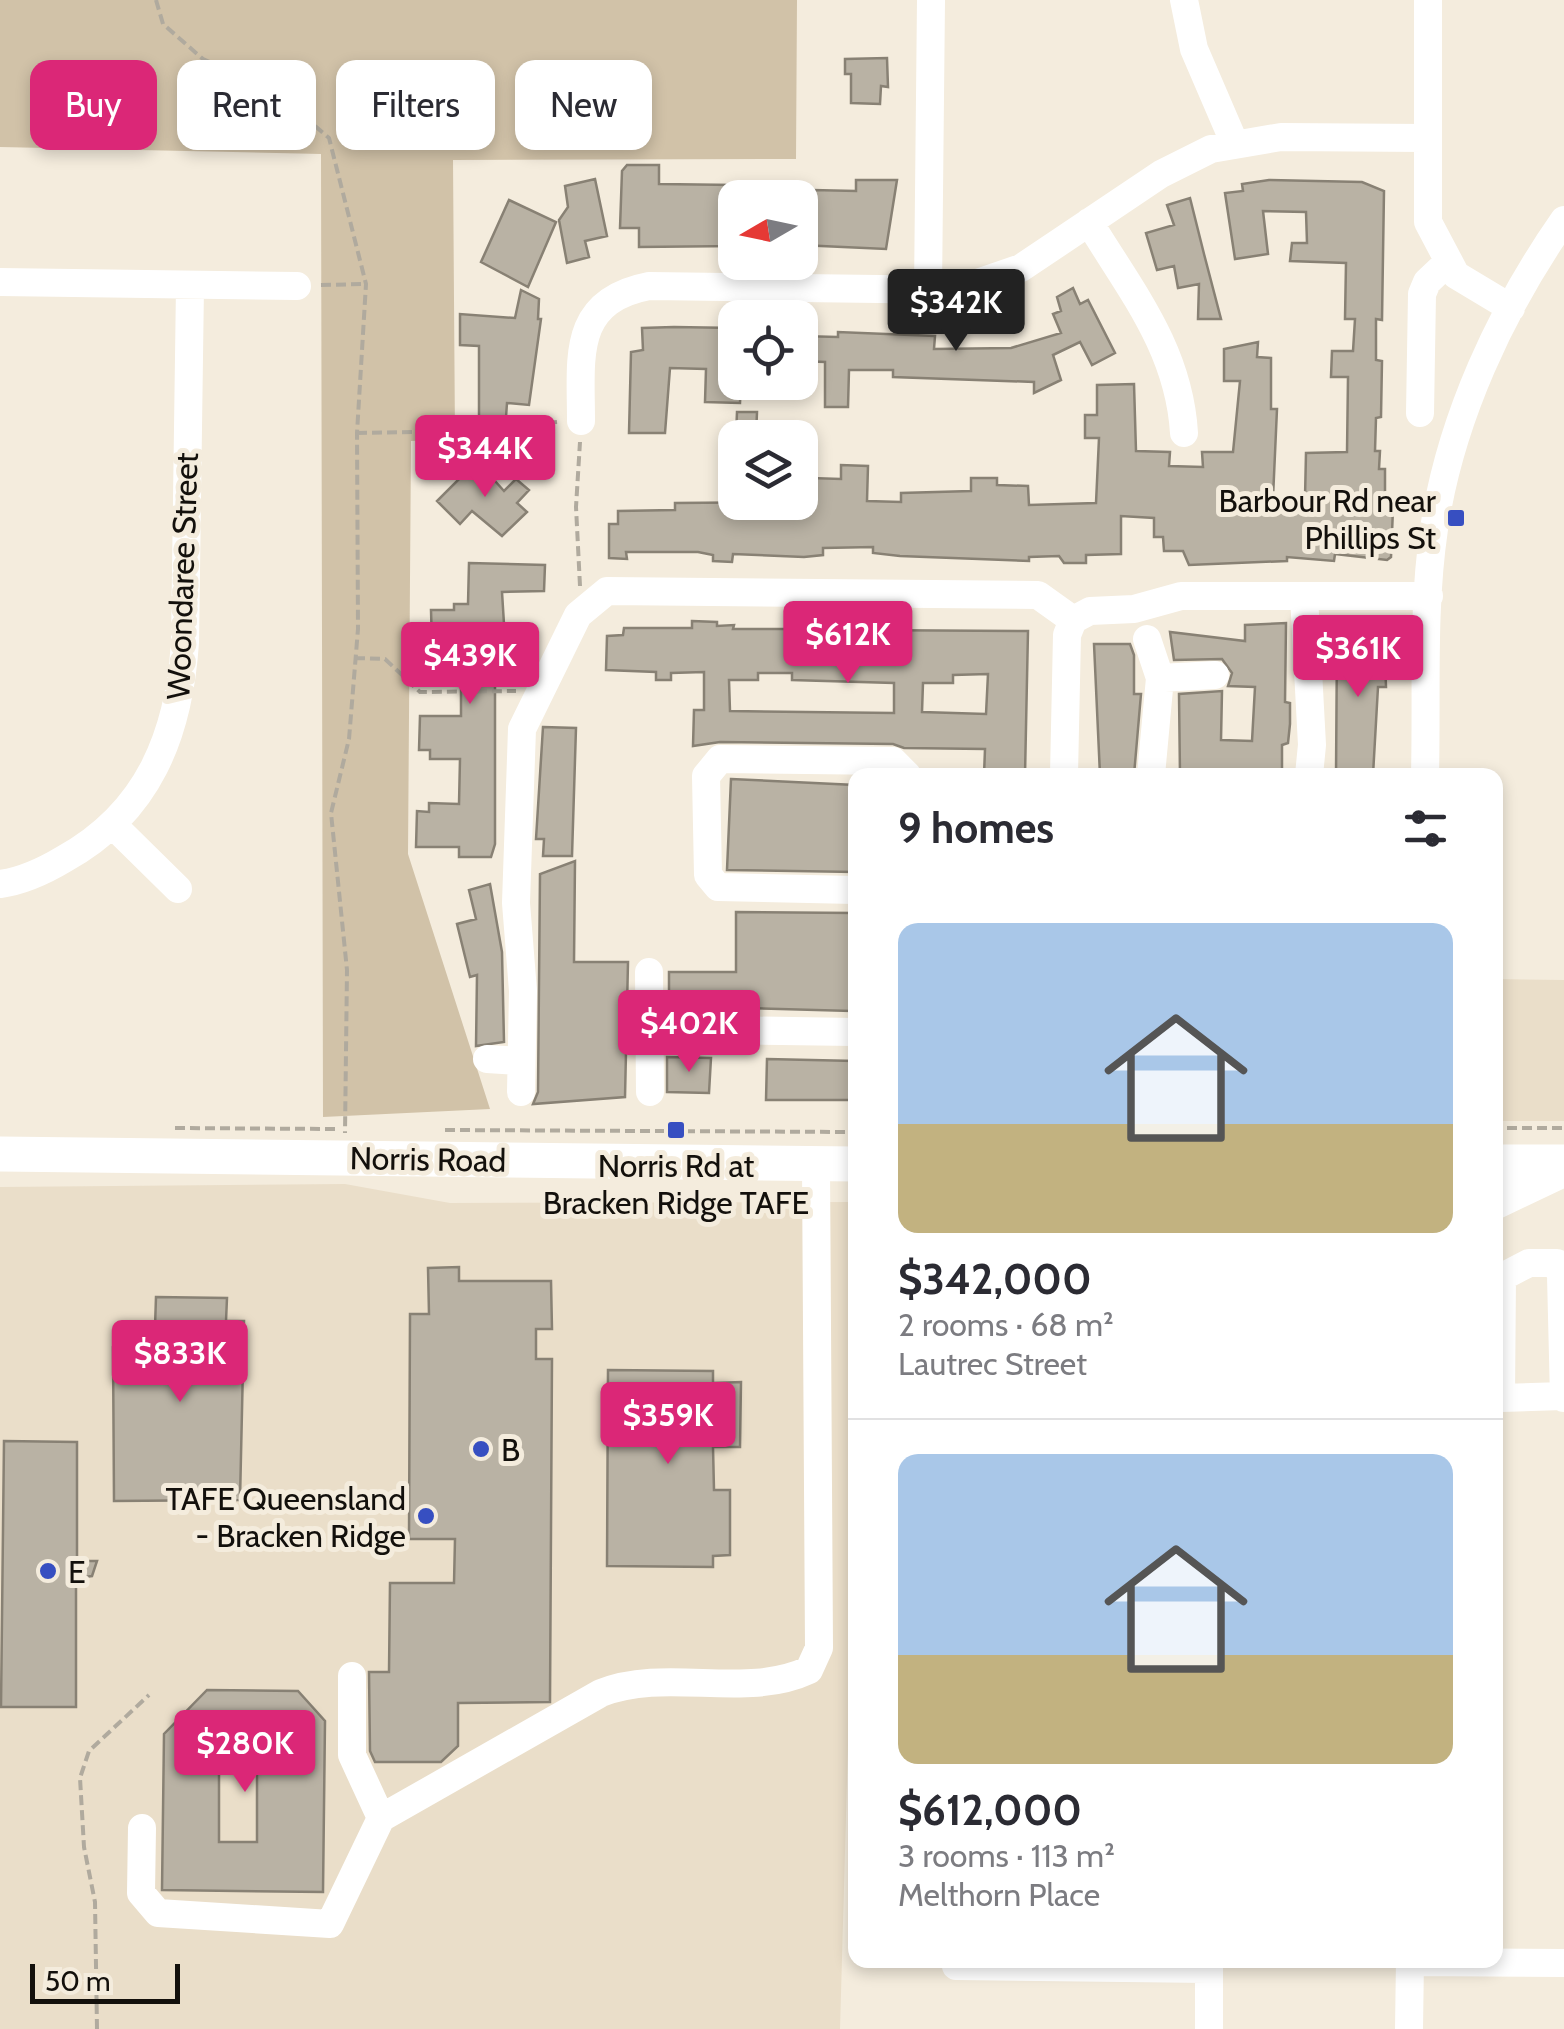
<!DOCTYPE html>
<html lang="en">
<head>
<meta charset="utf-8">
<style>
  :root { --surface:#fff; --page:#f7f7f7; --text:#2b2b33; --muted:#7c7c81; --line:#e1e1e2; --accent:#db2777 }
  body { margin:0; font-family:Cabin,sans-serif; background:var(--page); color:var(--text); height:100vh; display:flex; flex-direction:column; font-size:38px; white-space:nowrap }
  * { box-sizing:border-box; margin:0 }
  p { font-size:32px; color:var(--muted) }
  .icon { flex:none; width:55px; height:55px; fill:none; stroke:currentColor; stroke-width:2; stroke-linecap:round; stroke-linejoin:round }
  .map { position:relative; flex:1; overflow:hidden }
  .sheet { position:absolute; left:848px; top:768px; width:655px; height:1200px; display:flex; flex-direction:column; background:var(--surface); border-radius:20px; box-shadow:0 5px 15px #0003 }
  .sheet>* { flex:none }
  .guide { position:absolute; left:30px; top:60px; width:668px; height:90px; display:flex; gap:20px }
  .needle { width:65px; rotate:261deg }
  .fabs { position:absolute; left:718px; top:180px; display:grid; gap:20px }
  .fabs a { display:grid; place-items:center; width:100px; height:100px; border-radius:20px; background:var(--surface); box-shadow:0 5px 15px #0003; font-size:50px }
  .scale { position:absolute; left:30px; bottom:25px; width:150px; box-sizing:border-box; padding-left:10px; border:5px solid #13100c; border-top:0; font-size:28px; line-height:35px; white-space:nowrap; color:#13100c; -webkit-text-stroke:8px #f4ecdd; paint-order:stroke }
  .price { position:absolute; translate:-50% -85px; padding:0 22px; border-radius:10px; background:var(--accent); color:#fff; font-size:32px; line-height:65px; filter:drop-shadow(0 2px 5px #0008) }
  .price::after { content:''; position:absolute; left:50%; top:60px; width:30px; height:22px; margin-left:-15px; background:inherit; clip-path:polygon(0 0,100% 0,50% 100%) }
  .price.on { background:#222; color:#fff }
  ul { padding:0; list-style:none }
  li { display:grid; align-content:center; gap:20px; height:530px; padding:0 50px }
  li+li { border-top:2px solid var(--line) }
  li span { display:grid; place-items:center; height:310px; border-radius:20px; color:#555 }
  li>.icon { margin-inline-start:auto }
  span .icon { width:180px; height:180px; fill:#fffc; stroke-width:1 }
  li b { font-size:42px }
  h2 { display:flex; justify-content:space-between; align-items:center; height:120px; padding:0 50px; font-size:42px }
  .tag { padding:0 35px; border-radius:20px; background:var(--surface); box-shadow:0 5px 15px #0003; font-size:35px; line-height:90px }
  .tag.on { background:var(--accent); color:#fff }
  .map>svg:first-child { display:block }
</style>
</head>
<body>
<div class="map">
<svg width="1564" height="2029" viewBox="0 0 1564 2029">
  <rect width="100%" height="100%" fill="#f4ecdd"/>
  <path fill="#eadec9" d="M1495,979l69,1v141h-69z
    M345,1184l105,19 405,-1 -6,508 -9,319h-840v-842z"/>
  <path fill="#d1c2a8" d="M0,0h797l-1,159 -343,1 2,279 -44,2 -3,413 82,255 -167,8 -2,-963 -321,-7z"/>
  <path fill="#b9b2a4" stroke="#888174" stroke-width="2.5" fill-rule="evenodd" d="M887,58l1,29 -7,-1 -1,18 -29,-1v-29h-6v-15z
    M627,165h32v19l76,1v61l-96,1v-19h-19l2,-57z
    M595,179l12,57 -22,5 4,16 -22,6 -8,-43 9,-13 -3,-21z
    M856,180h41l-11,69 -86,-4v-32h12l1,-23 43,1z
    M1269,180l93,2 22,9 -2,129 -6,-1v41l6,1 -1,56 -5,1 -1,33h5l-1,18h6v32l3,8h5l-2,48 -4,3 -52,-6 -1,7 -47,-4v4l-98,4 -6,-14h-19l-1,-14h-9v-19l-33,-2v38l-35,1v8h-22l-5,-7 -30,1v4l-129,-5 -27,-3v-6l-50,1v7l-19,2 -71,-3 -1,8 -19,-1v-6l-15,-3h-72l1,7 -18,-1v-34h9v-13l57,-1v-7l135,-1 1,-24 30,1v-14l27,1 -1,35 34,1v-9l70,-2v-13h26v7l31,1 1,19 67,-2 3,-65h-14v-23h12v-30l37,-1 2,67 34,1 -1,14 34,1 -1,-15h31l7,-71h-16v-32l34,-7 -1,15 14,1v51h6l-4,89h32l1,-45 41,-1 1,-75h-17l1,-26h21l2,-32h-10l1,-56 -56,-2 2,-18h15l-1,-31 -43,-1 5,43 -33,5 -10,-66 18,-2 -1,-7z
    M1190,198l14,56 17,65h-23l1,-35 -21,4 -4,-22 -17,4 -11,-37 28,-8 -7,-20z
    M509,200l47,22 -28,65 -47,-25z
    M1073,288l7,16 8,-4 27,53 -23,12 -12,-23 -27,13 8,25 -27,13v-11l-141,-5v-7h-44l-1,37h-23v-45l-25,-1v-25l38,1v-5l97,4 -1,13 77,-1 50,-15 -8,-19 8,-3 -4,-14z
    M521,290l18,9 -1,20h3l-12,86 -22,-2 -1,14 -27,-1v-70l-19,-1v-31l55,4z
    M674,327l61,1v54h6l-1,21 -35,-1 1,-33 -36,-1 -5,65h-36l2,-81 12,-2 -1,-22z
    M737,412h20l-1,25 -20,-1z
    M477,461l27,30 12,-12 13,11 -12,13 10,9 -25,24 -30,-25 -12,13 -23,-23z
    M469,563l76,2 -1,26 -42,1 2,32 -6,1 -3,43v176l-4,13h-32v-10h-43l1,-36 12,1v-9l30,1 1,-45h-30v-9h-11l1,-34h41v-36h-28l-2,-70h23v-6h14z
    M692,621l25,1v4l17,-1 -1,4h74v11l34,1 12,-3 2,-8 173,1 -3,144h-41l1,-26 -81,-1 -11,-4 -173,-2 -27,4 1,-36h10v-38l-33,1v7h-15v-8l-50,-2 1,-34 16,-1 1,-7h68zM758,673h34v7l102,3v30l-164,-2 -1,-31h29zM988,674l-2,40 -64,-2 1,-29h30v-8z
    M1286,623l-1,79 5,1v21l-2,19 -6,2v30h-102l-1,-81 43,-3 -1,49 31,1 3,-54 -27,-1 4,-13 -10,-14 -48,1 -4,-28 75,9v-16z
    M1349,630h35l2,57h-8l-5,88h-37l1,-135 12,-1z
    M1094,644h36l4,11v39h7l-7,81h-34z
    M543,727l33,1 -4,128h-29l1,-17h-8z
    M731,779l124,6v87l-128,-2z
    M575,861l-1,101h54l-3,135 -92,7 5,-12 2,-218z
    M490,884l12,68 2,90 -28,4 1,-71 -7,2 -13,-53 19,-5 -7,-29z
    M736,912l119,1 -4,98 -182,-5v-34h67z
    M667,1057l44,1 -2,35 -42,-1z
    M767,1059l88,2v39h-89z
    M459,1267v14h92l1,48h-16v30h16l-2,343 -92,1v43l-17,16h-66l-5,-11 -1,-79h20l1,-89h64l1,-44h-46l1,-225h19l-1,-46z
    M156,1297l71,1 -1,23h18l-4,179 -126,1 -1,-154 42,-20z
    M608,1370l105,1v12l28,-1 -1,65h-27l1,43h16v65l-17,1v11l-106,-1z
    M4,1441l73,1v119h20l-5,15 -16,2v129h-75z
    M207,1690l91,1 27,30 -2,171 -161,-2 2,-156zM219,1765h38v77h-38z"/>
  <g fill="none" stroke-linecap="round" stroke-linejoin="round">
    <path stroke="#b0aa9e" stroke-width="4" stroke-dasharray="10 5" stroke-linecap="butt" d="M156,0l7,24 40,35 73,33 53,46 37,146 -9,149 1,196 -9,110 -18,74 16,157 -2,163
      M321,285l45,-1
      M357,433l103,-2 97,-9
      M580,586l-4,-79 4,-65
      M355,658l30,1 35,33 96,-1
      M175,1128l160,1
      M1507,1128h57
      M445,1130l410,2
      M97,2029l-2,-127 -11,-55 -4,-69 9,-27 60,-56"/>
    <path stroke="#fff" stroke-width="28" d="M1184,0l10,49 40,93
      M1428,0v222l28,53 55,33
      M1089,222c42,69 90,127 95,211
      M0,282l297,4
      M928,291l3,-291
      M1420,413l2,-119 5,-12 20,-19
      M581,421c0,-64 -10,-120 68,-135l308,4 64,-22 140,-94 50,-25 70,-12 144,1
      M1304,596l8,149 -3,30
      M1147,639l13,39 -9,97
      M1160,678l55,-3
      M1064,775l3,-140 6,-15 17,-9 44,-2 47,-13h248
      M1425,775c2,-81 -3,-165 9,-246 16,-109 67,-219 130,-309
      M114,826l64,63
      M0,884c23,-3 44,-13 64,-25 85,-47 115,-125 121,-217l5,-356
      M855,890l-137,-3 -10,-12 -2,-99 14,-17 173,2 14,14
      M649,972l1,120
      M652,1029l203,3
      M487,1059l34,2
      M521,1092l2,-101 -7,-88 6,-174 56,-114 29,-24 431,4 35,25
      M1563,1396l-62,2 1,-121 27,-14h28l4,13 3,122
      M352,1676v79l29,63
      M142,1828l-1,65 17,20 172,11 51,-106 220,-125c66,-26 144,7 208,-23l10,-22 -3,-484
      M1410,1962l154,1
      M956,1966l253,3
      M1209,2029v-69
      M1409,2029l1,-69"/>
    <path stroke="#fff" stroke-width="35" d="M0,1154l855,10
      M1495,1162h69
      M1495,1202l69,-33"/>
  </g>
  <g fill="#374fc1" stroke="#f4ecdd" stroke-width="4">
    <rect x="1446" y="508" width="20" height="20" rx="5"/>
    <rect x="666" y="1120" width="20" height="20" rx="5"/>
    <circle cx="481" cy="1449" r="10"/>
    <circle cx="426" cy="1516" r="10"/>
    <circle cx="48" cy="1571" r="10"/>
  </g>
  <g text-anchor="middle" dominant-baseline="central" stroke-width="10" stroke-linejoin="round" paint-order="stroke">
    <g font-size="32" fill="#13100c" stroke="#f4ecdd" text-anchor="end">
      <text x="1436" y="500">Barbour Rd near<tspan x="1436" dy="37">Phillips St</tspan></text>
      <text x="676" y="1165" text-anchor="middle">Norris Rd at<tspan x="676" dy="37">Bracken Ridge TAFE</tspan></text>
      <text x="501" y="1449" text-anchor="start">B</text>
      <text x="406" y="1498">TAFE Queensland<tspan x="406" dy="37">- Bracken Ridge</tspan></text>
      <text x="68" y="1571" text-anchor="start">E</text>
    </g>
    <g font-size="32" fill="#13100c" stroke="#f4ecdd">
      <text transform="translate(182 576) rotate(-88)">Woondaree Street</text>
      <text transform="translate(428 1159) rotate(1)">Norris Road</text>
    </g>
  </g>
</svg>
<div class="fabs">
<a><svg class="needle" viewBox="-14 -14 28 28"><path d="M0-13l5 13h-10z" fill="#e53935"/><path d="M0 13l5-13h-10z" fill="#7c7c81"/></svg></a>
<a><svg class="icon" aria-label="locate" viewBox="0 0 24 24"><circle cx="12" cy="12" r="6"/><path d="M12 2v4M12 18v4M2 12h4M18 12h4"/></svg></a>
<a><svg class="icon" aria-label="layers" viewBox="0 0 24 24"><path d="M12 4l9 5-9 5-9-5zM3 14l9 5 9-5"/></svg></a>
</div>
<div class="scale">50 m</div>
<b class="price on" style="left:956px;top:354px">$342K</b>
<b class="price" style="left:485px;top:500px">$344K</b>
<b class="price" style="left:848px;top:686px">$612K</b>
<b class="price" style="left:1358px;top:700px">$361K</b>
<b class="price" style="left:470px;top:707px">$439K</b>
<b class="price" style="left:689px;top:1075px">$402K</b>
<b class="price" style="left:180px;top:1405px">$833K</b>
<b class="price" style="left:668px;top:1467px">$359K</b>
<b class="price" style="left:245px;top:1795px">$280K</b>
<div class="guide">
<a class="tag on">Buy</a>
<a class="tag">Rent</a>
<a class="tag">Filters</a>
<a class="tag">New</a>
</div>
<section class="sheet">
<h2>9 homes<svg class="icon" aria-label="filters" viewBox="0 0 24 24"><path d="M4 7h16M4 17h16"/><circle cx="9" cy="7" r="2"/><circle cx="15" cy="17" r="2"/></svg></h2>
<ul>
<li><span style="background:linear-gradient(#a9c7e8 65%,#c2b280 0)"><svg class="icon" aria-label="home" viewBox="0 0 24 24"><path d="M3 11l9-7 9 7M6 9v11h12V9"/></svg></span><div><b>$342,000</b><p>2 rooms · 68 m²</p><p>Lautrec Street</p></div></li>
<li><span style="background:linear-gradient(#a9c7e8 65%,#c2b280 0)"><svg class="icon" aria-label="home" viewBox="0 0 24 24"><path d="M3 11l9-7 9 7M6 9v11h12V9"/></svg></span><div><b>$612,000</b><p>3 rooms · 113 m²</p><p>Melthorn Place</p></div></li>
</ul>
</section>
</div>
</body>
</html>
